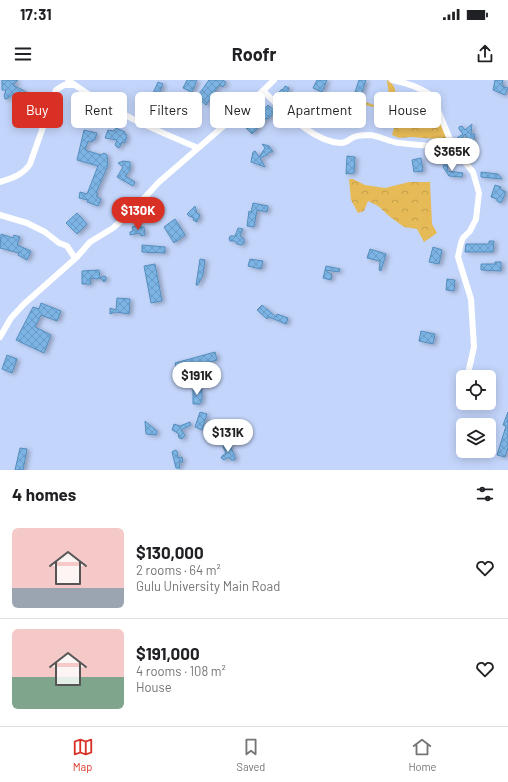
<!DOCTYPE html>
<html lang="en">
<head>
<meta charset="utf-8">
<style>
  :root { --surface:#fff; --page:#f2f2f2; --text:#202124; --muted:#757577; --line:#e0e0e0; --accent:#d93025 }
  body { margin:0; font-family:Barlow,sans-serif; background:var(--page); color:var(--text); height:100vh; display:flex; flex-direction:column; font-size:15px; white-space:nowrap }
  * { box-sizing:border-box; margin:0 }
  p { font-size:13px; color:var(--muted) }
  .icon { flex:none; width:22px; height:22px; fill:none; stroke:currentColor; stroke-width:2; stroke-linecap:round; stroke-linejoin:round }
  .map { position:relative; height:390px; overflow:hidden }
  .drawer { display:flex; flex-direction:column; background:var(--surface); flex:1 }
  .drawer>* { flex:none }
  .banner { position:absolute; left:12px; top:12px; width:484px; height:36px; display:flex; gap:8px }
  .buttons { position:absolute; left:456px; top:290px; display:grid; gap:8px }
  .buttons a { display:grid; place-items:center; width:40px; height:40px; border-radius:6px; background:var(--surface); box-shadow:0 2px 10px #0003; font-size:20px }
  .price { position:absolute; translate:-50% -34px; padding:0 9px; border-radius:14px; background:#fff; color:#222; font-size:13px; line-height:26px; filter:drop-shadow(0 1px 2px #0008) }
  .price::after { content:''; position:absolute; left:50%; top:24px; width:12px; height:9px; margin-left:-6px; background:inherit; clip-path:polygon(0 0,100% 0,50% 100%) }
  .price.active { background:var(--accent); color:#fff }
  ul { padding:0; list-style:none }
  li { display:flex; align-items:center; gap:12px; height:100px; padding:0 12px }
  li+li { border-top:1px solid var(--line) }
  li span { display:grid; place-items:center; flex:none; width:112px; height:80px; border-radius:6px; color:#555 }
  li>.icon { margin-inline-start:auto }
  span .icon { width:48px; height:48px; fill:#fffc; stroke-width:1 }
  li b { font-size:17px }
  h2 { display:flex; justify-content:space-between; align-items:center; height:48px; padding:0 12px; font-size:17px }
  .chip { padding:0 14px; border-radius:6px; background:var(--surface); box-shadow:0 2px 10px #0003; font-size:14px; line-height:36px }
  .chip.active { background:var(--accent); color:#fff }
  .status { display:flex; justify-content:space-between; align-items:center; height:28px; padding:0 20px; background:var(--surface); direction:ltr }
  .status svg { height:11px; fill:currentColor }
  header { display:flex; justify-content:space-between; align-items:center; height:52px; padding:0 12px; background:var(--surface); font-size:18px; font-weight:700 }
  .menu { display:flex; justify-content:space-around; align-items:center; height:56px; border-top:1px solid var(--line); background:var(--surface); font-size:11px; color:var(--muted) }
  .menu a { display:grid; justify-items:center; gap:2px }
  .menu .active { color:var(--accent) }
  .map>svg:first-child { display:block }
</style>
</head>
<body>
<div class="status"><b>17:31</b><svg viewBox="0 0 49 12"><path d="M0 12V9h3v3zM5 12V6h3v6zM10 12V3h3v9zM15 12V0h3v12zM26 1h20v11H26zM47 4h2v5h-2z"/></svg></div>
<header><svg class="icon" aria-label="menu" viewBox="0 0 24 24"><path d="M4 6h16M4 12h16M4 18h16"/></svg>Roofr<svg class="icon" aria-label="share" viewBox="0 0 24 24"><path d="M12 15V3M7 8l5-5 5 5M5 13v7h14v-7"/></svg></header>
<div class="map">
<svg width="508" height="390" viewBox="0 0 508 390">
  <defs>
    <pattern id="forest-crowns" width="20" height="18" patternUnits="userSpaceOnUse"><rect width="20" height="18" fill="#e6ba56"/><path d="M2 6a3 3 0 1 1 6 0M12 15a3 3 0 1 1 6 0" fill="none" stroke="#c49f4b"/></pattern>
    <pattern id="building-cross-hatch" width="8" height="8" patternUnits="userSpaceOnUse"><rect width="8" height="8" fill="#7bb4e5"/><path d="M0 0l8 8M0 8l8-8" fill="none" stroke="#699ac4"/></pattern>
    <filter id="shadow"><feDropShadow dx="3" dy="1.5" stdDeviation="2" flood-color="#0004"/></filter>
  </defs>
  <rect width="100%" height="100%" fill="#c3d5fb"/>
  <path fill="url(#forest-crowns)" d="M387,0c10,5 8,14 11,23 1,4 3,7 5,9l14,-2 3,-5h12l16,35 -36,-3 -13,1 -7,-3 5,-18 -10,-7 -26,-6 2,-3 11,4 11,-3 4,-7z
    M349,99h4l12,6 20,3 24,-6h21l2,42 5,9 -13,9 -7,-13 -13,-2 -15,-11 -11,-10 -10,-5 -4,10 -6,2 -7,-13z"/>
  <path fill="url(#building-cross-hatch)" stroke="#558dbc" filter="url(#shadow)" d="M2,0h16l-5,5 13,7 -3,5 -2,-2 -3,4 -2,1 -3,-6 -6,5h-2l-1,-3 2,-6h-4z
    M187,0h10l-5,12 -9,-4z
    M209,0h13l4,2 -3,5 -4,-2 -13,20 -9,-8z
    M317,0h10l-5,12 -9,-4z
    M359,0h7l-5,15 -6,-3z
    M495,0h8l-1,6 6,2 -3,7 -12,-5z
    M158,2l5,2 -6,14 3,1 -5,13 4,2 -3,6 -17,-6 3,-7 4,2z
    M285,6l4,2 -2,5 1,1 -6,8 -7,-6 7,-7 1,1z
    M268,25l7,6 -7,8 -1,-1 -15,16 -7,-7z
    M380,28l8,3 -4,14 -9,-3z
    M472,44l-1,10h4l-3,15 -7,-15 -5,7h-2l-1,-3 6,-4 -4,-5v-2l3,-1 3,4z
    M116,48l9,4 -1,2 3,1 -2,8 -3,-1 -2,5 -2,1 -3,-3 2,-5 -12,-2 3,-8 6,1z
    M84,50l13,3 -2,7h-2l-1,2 -4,-1 -3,9 16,5 3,-2 3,2 1,10 -12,28 2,1 -2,2 5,3 -3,7 -11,-4 1,-2 -9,-2 1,-6 7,2 11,-28 -21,-6z
    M262,64l7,2 4,6h-4l-2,3 -7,3 5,9 -14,-5 2,-10 2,-1 4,6 6,-9z
    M347,76l8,1 -1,16 -8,1z
    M421,78l2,13 -9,1 -2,-12z
    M123,81l7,1v8l-5,6 10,6 -2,4 -16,-9 6,-10 -5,-4z
    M445,83l3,2 -1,6 16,2 -1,4 -13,-1 -6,-9z
    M481,92l17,2 4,5 -21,-2z
    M495,105l6,2 -1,2 6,3 -5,11 -4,-2v-2l-6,-2z
    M253,123l15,3 -1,6 -10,-2 -3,17 -7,-1 2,-15 2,1z
    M148,125l4,5 -10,9 -5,-5z
    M195,126l2,7 3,2 -3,7 -4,-2 1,-2 -5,-2 -2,-2z
    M77,133l10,11 -10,10 -11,-11z
    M175,139l10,16 -11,8 -10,-16z
    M141,145v3l3,-1 1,8 -4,1 -1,-3 -10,2v-3l3,-1 -1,-4z
    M238,148l5,1 -3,7 4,3v4l-3,2 -4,-1 -2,-3h-5l-1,-2 1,-3h5z
    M1,154l12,4 1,-3 6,2 -3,8 14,6 -4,9 -9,-5 1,-2 -19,-5z
    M489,161h5l-1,11h-28l1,-8h23z
    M142,165l23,2v6l-23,-1z
    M433,167l9,3 -3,14 -10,-2z
    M370,169l16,5 -5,17 -2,-1 1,-9 -13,-3z
    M200,179l5,1 -2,15 -5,10h-2z
    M250,179l13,2 -2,8 -13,-3z
    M495,182h6v9l-20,-1v-6h14z
    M155,184l7,37 -11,2 -7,-37z
    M326,186l14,3 -1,3 -14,-2 7,5 -1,5 -8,-2z
    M99,190l1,8 4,-2 2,1v3l-2,2 -4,-4 -3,1 -7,-1 1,6h-9v-13z
    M447,199l8,1 -1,11 -8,-1z
    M117,218l13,1 -1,15 -13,-2 -6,2v-6l6,2z
    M41,223l20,8 -4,10 -16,-6 -6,12 16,8 -7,18 -28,-13 17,-33 6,2z
    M262,225l14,12 1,-3 11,4 -2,6 -17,-7 -2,2 -10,-9z
    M421,251l14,3 -2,10 -14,-3z
    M215,272l2,8 -40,11 -2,-8z
    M7,275l10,4 -5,14 -10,-4z
    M193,309h9v11l-2,4h-7z
    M200,332l7,2 -5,16 -7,-3z
    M508,332v36l-3,9 -8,-2 9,-29 -3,-1z
    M145,341l12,10 -1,4 -10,-1z
    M190,342l1,3 -10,5 4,5 -3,4 -3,-1 -1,-5 -6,-3 2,-6 6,2z
    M225,363l4,1 6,12v4h-4l-2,-3 -5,3 -3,-2 1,-2 4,-3 -3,-6z
    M20,368l7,1 -4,21h-8z
    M175,370l2,1 1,7 4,-1 1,5h-4l1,6h-4l-4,-16z"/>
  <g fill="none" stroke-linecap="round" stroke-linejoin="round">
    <path stroke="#fff" stroke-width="6" d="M68,0c40,30 85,49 130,68
      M392,0c15,3 28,7 40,16l22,53
      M263,11c20,18 49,51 78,52 6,0 8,-4 13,-6 5,-2 11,-2 16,-2 10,1 19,7 29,8 19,2 37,3 55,6l19,23 6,21 -3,26 -6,12 -7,7 -2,5 -3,14 13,42 3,48 -5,22
      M0,102c12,-4 23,-7 30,-18l26,-74 8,-5h10
      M0,135l27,8 18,9 14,11 8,3 8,12
      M0,257l11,-19 13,-14 53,-47 13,-15 23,-14 22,-20 24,-26 89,-77 26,-25"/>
  </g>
</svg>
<div class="buttons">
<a><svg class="icon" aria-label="locate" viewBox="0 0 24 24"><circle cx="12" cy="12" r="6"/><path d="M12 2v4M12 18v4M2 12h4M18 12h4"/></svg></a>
<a><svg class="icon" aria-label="layers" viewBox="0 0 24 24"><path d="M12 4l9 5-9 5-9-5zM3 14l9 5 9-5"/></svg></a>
</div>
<b class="price" style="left:452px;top:92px">$365K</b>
<b class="price active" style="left:138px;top:151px">$130K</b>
<b class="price" style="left:197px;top:316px">$191K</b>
<b class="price" style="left:228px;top:373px">$131K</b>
<div class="banner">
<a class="chip active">Buy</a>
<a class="chip">Rent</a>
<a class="chip">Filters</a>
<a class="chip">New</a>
<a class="chip">Apartment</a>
<a class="chip">House</a>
</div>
</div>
<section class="drawer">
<h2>4 homes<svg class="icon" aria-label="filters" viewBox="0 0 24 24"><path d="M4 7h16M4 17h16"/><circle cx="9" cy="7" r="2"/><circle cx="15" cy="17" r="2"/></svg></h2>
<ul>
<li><span style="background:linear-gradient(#f6c9c9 75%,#9aa5b1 0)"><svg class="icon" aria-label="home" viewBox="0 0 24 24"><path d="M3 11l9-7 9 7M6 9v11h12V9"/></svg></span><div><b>$130,000</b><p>2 rooms · 64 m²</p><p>Gulu University Main Road</p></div><svg class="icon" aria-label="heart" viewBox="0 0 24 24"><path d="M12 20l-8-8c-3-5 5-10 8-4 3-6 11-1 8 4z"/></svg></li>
<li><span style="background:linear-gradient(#f6c9c9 60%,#7fa58c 0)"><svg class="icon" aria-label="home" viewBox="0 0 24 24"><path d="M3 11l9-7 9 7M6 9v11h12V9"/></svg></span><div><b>$191,000</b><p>4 rooms · 108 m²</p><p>House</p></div><svg class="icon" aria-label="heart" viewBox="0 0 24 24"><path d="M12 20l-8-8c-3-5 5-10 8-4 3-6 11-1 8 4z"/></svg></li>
</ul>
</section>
<nav class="menu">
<a class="active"><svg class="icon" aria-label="map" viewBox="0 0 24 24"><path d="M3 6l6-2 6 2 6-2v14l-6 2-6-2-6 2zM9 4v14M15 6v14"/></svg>Map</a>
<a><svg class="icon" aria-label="saved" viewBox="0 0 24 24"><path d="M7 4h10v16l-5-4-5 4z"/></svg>Saved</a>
<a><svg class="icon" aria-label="home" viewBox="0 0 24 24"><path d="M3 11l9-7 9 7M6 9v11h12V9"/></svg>Home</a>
</nav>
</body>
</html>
